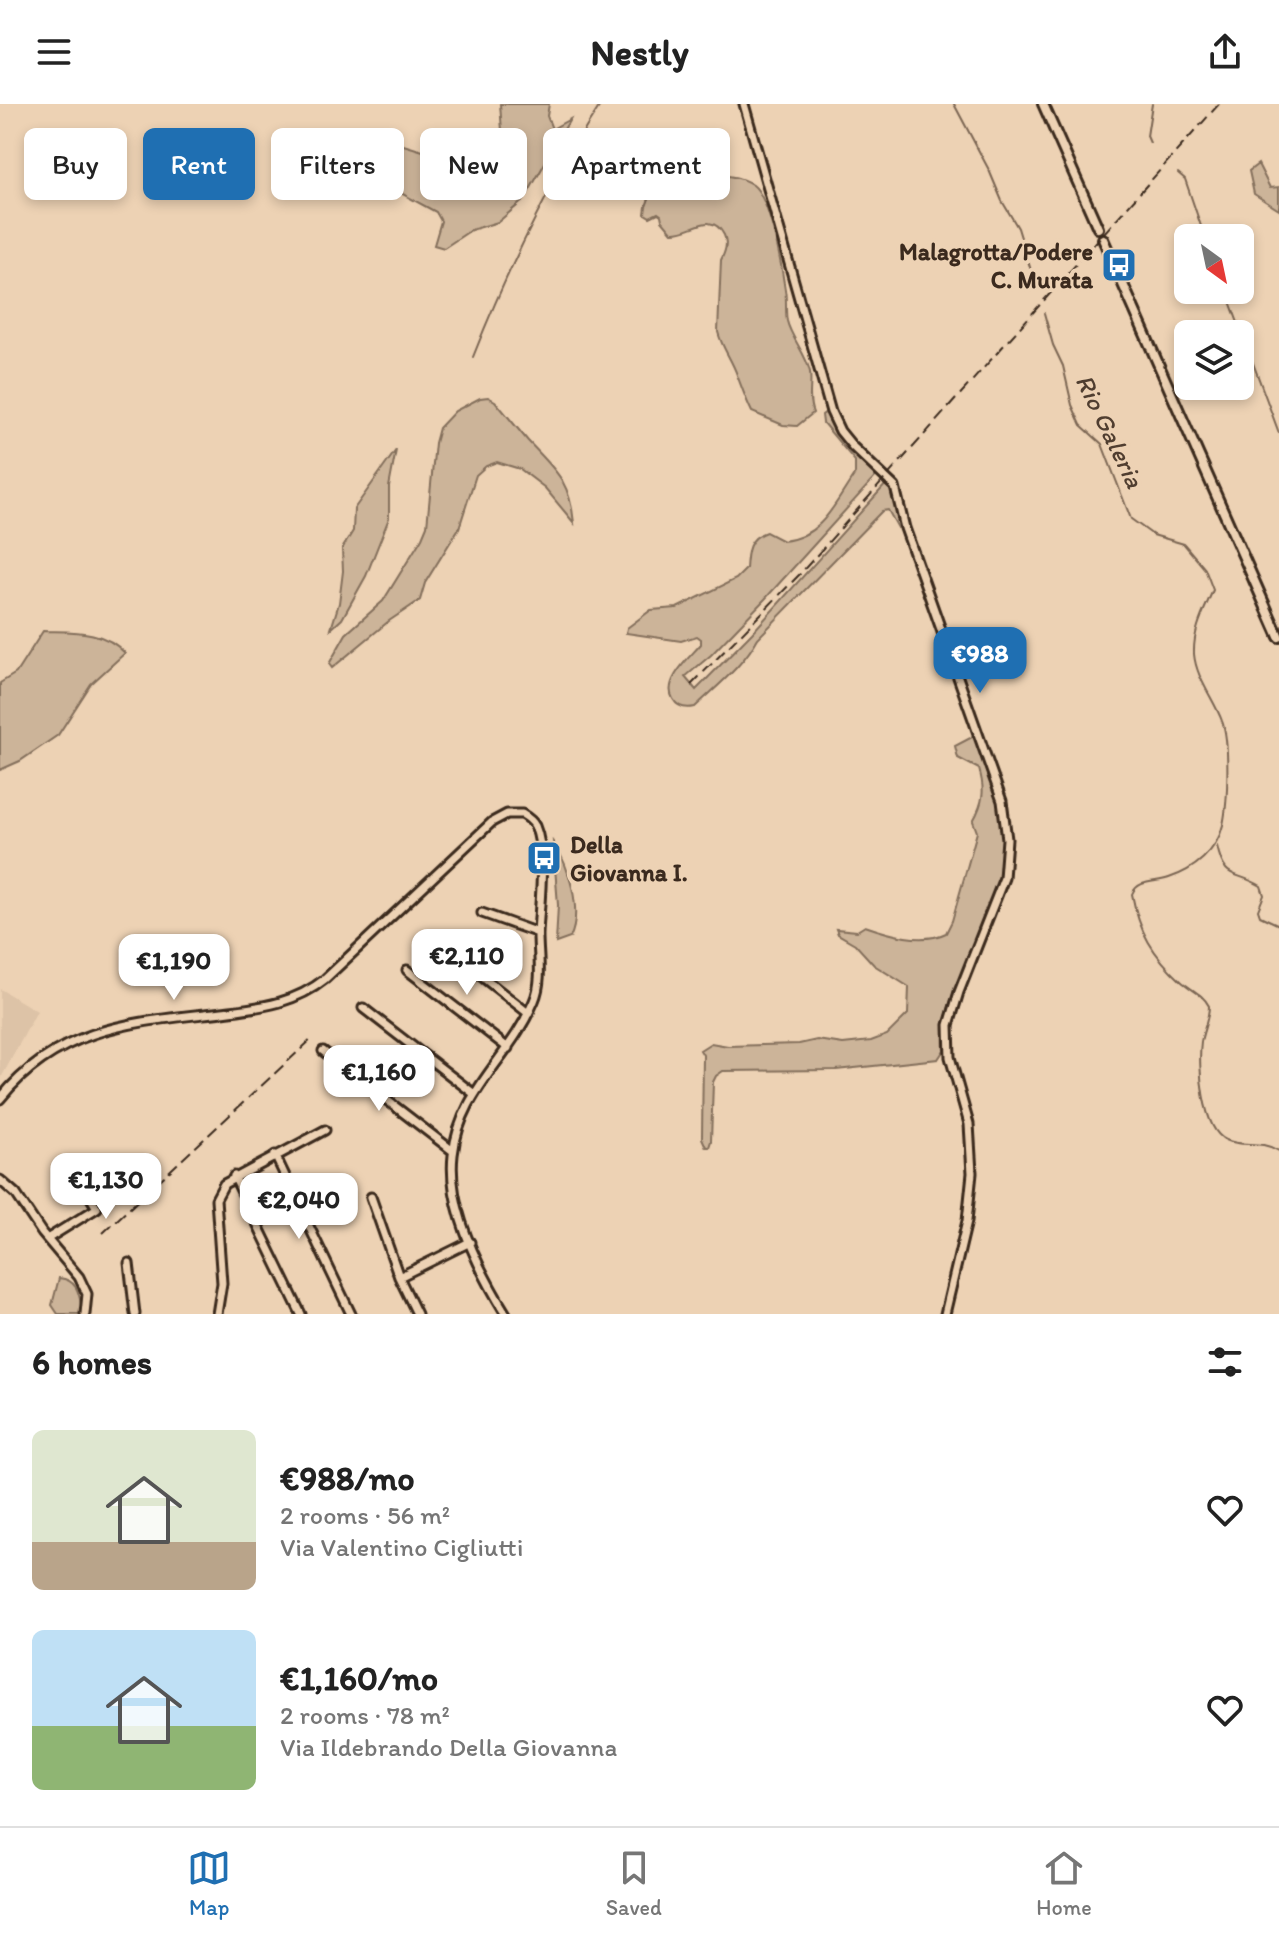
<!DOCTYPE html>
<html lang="en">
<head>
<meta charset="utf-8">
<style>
  :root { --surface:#fff; --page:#f6f6f6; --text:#222; --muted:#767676; --line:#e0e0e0; --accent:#1f6fb2 }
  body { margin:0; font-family:Itim,sans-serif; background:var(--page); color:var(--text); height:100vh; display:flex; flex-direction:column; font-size:30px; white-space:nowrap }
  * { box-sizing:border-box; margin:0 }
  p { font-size:26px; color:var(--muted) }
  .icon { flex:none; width:44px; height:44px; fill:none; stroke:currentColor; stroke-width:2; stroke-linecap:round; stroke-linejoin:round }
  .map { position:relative; height:1210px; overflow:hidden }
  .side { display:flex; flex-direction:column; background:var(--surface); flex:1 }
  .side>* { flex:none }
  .guide { position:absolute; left:24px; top:24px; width:800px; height:72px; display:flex; gap:16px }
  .needle { width:52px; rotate:147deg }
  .fabs { position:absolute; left:1174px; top:120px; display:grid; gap:16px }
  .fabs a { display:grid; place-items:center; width:80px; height:80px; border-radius:12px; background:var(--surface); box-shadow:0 4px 12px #0003; font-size:40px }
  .price { position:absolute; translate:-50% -68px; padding:0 18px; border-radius:16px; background:#fff; color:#222; font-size:26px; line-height:52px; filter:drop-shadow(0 2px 4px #0008) }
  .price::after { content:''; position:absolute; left:50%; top:48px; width:24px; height:18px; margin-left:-12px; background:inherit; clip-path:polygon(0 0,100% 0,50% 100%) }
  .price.active { background:var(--accent); color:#fff }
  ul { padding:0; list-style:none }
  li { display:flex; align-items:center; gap:24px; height:200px; padding:0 32px }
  li span { display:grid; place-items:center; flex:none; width:224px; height:160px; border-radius:12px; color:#555 }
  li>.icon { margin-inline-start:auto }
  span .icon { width:96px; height:96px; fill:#fffc; stroke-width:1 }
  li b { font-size:34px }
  h2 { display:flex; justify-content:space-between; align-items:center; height:96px; padding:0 32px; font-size:34px }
  .pill { padding:0 28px; border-radius:12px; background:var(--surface); box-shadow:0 4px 12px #0003; font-size:28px; line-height:72px }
  .pill.active { background:var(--accent); color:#fff }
  header { display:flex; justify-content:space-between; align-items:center; height:104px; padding:0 32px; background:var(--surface); font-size:36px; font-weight:700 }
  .dock { display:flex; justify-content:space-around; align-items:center; height:112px; border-top:2px solid var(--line); background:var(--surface); font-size:22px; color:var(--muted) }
  .dock a { display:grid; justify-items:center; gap:4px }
  .dock .active { color:var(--accent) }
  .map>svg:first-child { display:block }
</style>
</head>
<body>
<header><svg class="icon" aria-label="menu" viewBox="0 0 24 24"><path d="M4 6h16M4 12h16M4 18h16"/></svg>Nestly<svg class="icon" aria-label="share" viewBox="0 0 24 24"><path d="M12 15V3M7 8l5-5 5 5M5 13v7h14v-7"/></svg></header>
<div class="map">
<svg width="1279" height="1210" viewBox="0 0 1279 1210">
  <rect width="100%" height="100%" fill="#edd2b4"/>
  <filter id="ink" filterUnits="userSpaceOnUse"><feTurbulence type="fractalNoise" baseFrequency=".0125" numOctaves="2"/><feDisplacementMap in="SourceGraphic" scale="16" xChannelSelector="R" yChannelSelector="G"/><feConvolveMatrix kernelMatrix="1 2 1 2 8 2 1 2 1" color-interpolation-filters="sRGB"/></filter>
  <g filter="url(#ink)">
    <path fill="#ddc3a7" d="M0,885l37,22 -37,69z"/>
    <path fill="#ccb499" stroke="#846f5c" stroke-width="2" d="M500,0h49l-2,12 5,13 18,-10 -46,81 -26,22 -27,8 -27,18 -10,-3 7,-24 -5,-9 -41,-22 -26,-23 5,-25 10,-3 104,32 8,-3 8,-10z
      M1258,60l12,24 9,-1v23l-25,-16 -5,-23z
      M693,72c20,0 42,-4 60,9 17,13 29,82 32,105 2,10 0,21 2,31 4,17 19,32 23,51 2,15 -3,27 3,41l-16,13 -14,-1 -31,-13c-6,-12 -10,-24 -15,-37 -5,-15 -15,-27 -19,-43l3,-72c4,-8 7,-16 3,-25 -13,-26 -33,-1 -52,-3l-10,-12 -1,-5 -3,-2 -8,4 -5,-3c1,-26 26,-35 48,-38z
      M488,293l7,4c11,13 22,27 33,40 27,29 42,39 46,82l-29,-35 -25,-19 -23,-7 -11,4 -10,9 -17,53 -34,55 -5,17 -31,21 -57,47 -3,-4 17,-30 37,-33 39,-63 5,-12 8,-83 4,-15 16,-17 25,-13z
      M826,308c13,25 29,46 53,61l-114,126 -54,56 -26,22 11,13 56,-57 135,-150 10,15 3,29 -2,1 -10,-18 -6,1 -124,127c-15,28 -40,47 -63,69 -9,2 -17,1 -22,-8 -11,-18 17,-42 28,-55v-5l-4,-3 -16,5 -55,-8 1,-5 24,-18 26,-2 59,-29 10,-10c1,-18 2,-31 20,-37l17,9c39,-4 52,-38 72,-67v-13l-32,-38 -1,-8z
      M396,346l-7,37v31l-23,58 -24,43 -11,10 8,-26 4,-32 -1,-22 11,-18 1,-22z
      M43,527c31,1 60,-2 82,22l-34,31 -33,51 -38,26 -20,9v-87l16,-10z
      M976,631c16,47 37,98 25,149 -14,56 -62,106 -57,166l-6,9 -102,11 -113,1 -7,5 -3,6 -2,59 -2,6h-3l-4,-9 1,-83 -3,-5 11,-7 17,3 71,-2 18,-4 26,4 28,-3 16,-6 21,-21 1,-27 -35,-22 -19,-21 -17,-10 -2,-5 21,2 8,-5c23,8 57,19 81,7l6,-12 25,-89 -4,-11c11,-19 12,-32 6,-52l-21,-11 -3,-12z
      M553,738c16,23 30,70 17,96l-14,5 2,-38z
      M59,1174c21,2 20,19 24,36h-25l-6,-9z"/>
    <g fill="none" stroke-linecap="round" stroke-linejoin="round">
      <path stroke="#7b6653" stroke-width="2" d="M954,0l35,66 13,31 16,27 19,62
        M1150,39l-3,-7 5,-32
        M1178,69l7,6 20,59
        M1225,186l2,5
        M1231,200l48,129
        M1044,209l9,32 10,21 9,39 9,20 21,19 29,75 22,16 31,9 21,25 8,21c-9,21 -20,40 -19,64 2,24 20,45 28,67 8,20 6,82 1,104 -6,26 -29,45 -54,53 -13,5 -31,1 -37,16 7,38 21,61 49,87 10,9 22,13 28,25 0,13 -6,24 -8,36 -3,23 1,87 25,98 18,8 33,-1 53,11
        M473,253c35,-89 76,-173 128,-253
        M1217,742c8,36 17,24 44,40l3,9 -6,15 2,6 19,9"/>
      <defs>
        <path id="minor" d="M744,0l87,308 9,19 13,16 42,40 10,41 97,273 5,38 -3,39 -45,114 -10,33 1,32 19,67 3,49 -5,48 -22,93
          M482,809l56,20
          M439,839l89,70
          M407,866l101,78
          M363,904l110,85
          M323,947l130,100
          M0,995c60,-74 136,-77 222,-87 39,-5 72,-8 103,-33l167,-157 15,-8h15c5,3 10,6 13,12 12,28 4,79 3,109 0,22 5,45 -4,66 -24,58 -74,89 -81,154 -6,53 26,115 53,159
          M275,1051l76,159
          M234,1072l67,138
          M0,1076l16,14 26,39 37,44 8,17 -2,20
          M371,1093l28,80 18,37
          M47,1135l50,-31 -19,-31
          M129,1159l6,51
          M399,1173l71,-35
          M217,1210l5,-31 -6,-84 8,-15 101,-54"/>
        <path id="major" d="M1043,0l55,124
          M1103,135l176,398"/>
      </defs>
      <use href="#minor" stroke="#3b2a1e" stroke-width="13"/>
      <use href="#major" stroke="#3b2a1e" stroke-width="14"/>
      <use href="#minor" stroke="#edd2b4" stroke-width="7"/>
      <use href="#major" stroke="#edd2b4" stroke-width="8"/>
      <path stroke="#3b2a1e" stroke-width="2" stroke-dasharray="12 6" stroke-linecap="butt" d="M691,581l109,-111 419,-470
        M103,1129l211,-196"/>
    </g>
  </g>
  <defs>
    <symbol id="bus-square" viewBox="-11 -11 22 22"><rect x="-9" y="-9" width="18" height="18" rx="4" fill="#1f6fb2" stroke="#edd2b4"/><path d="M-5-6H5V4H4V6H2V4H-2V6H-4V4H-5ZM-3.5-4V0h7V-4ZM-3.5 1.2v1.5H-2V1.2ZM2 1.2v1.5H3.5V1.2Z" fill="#fff"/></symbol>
  </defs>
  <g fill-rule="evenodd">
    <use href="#bus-square" x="1099" y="141" width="40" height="40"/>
    <use href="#bus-square" x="524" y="734" width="40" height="40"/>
  </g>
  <g text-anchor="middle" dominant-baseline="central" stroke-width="8" stroke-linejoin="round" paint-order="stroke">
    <g font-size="24" font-weight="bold" fill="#3b2a1e" stroke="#edd2b4" text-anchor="end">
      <text x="1093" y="147">Malagrotta/Podere<tspan x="1093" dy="28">C. Murata</tspan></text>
      <text x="570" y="740" text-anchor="start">Della<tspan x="570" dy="28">Giovanna I.</tspan></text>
    </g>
    <g font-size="26" font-style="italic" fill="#503e30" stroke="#edd2b4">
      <text transform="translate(1110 327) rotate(64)">Rio Galeria</text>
    </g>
  </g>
</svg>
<div class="fabs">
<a><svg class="needle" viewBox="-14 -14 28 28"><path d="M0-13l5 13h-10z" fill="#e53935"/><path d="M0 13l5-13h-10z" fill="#767676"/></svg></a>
<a><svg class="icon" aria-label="layers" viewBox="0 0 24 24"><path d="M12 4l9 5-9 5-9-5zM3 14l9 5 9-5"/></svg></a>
</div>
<b class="price active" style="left:980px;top:591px">€988</b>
<b class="price" style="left:467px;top:893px">€2,110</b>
<b class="price" style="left:174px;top:898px">€1,190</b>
<b class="price" style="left:379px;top:1009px">€1,160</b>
<b class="price" style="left:106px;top:1117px">€1,130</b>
<b class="price" style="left:299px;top:1137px">€2,040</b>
<div class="guide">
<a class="pill">Buy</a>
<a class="pill active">Rent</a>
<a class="pill">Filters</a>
<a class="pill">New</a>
<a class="pill">Apartment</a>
</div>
</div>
<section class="side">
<h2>6 homes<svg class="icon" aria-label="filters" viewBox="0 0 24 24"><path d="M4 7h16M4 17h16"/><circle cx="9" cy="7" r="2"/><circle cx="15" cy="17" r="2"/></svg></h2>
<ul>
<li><span style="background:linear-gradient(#dfe7d0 70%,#b9a48a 0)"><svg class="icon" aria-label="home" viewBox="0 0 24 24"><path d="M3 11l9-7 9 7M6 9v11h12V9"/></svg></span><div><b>€988/mo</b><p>2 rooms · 56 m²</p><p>Via Valentino Cigliutti</p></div><svg class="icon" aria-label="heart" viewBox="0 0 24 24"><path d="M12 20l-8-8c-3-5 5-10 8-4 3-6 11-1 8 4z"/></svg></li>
<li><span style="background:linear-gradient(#bfe0f5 60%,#8fb573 0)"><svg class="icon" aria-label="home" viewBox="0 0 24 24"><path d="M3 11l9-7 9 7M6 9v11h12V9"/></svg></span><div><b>€1,160/mo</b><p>2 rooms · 78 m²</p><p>Via Ildebrando Della Giovanna</p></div><svg class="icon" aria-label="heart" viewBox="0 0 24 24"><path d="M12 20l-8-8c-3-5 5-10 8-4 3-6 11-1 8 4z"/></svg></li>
</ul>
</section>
<nav class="dock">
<a class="active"><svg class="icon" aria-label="map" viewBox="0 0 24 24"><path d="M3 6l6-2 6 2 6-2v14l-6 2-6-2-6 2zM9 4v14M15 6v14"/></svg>Map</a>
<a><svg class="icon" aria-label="saved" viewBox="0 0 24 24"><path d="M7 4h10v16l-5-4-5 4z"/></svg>Saved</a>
<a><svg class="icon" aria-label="home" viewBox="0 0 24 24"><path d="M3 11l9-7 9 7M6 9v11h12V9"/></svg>Home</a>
</nav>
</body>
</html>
